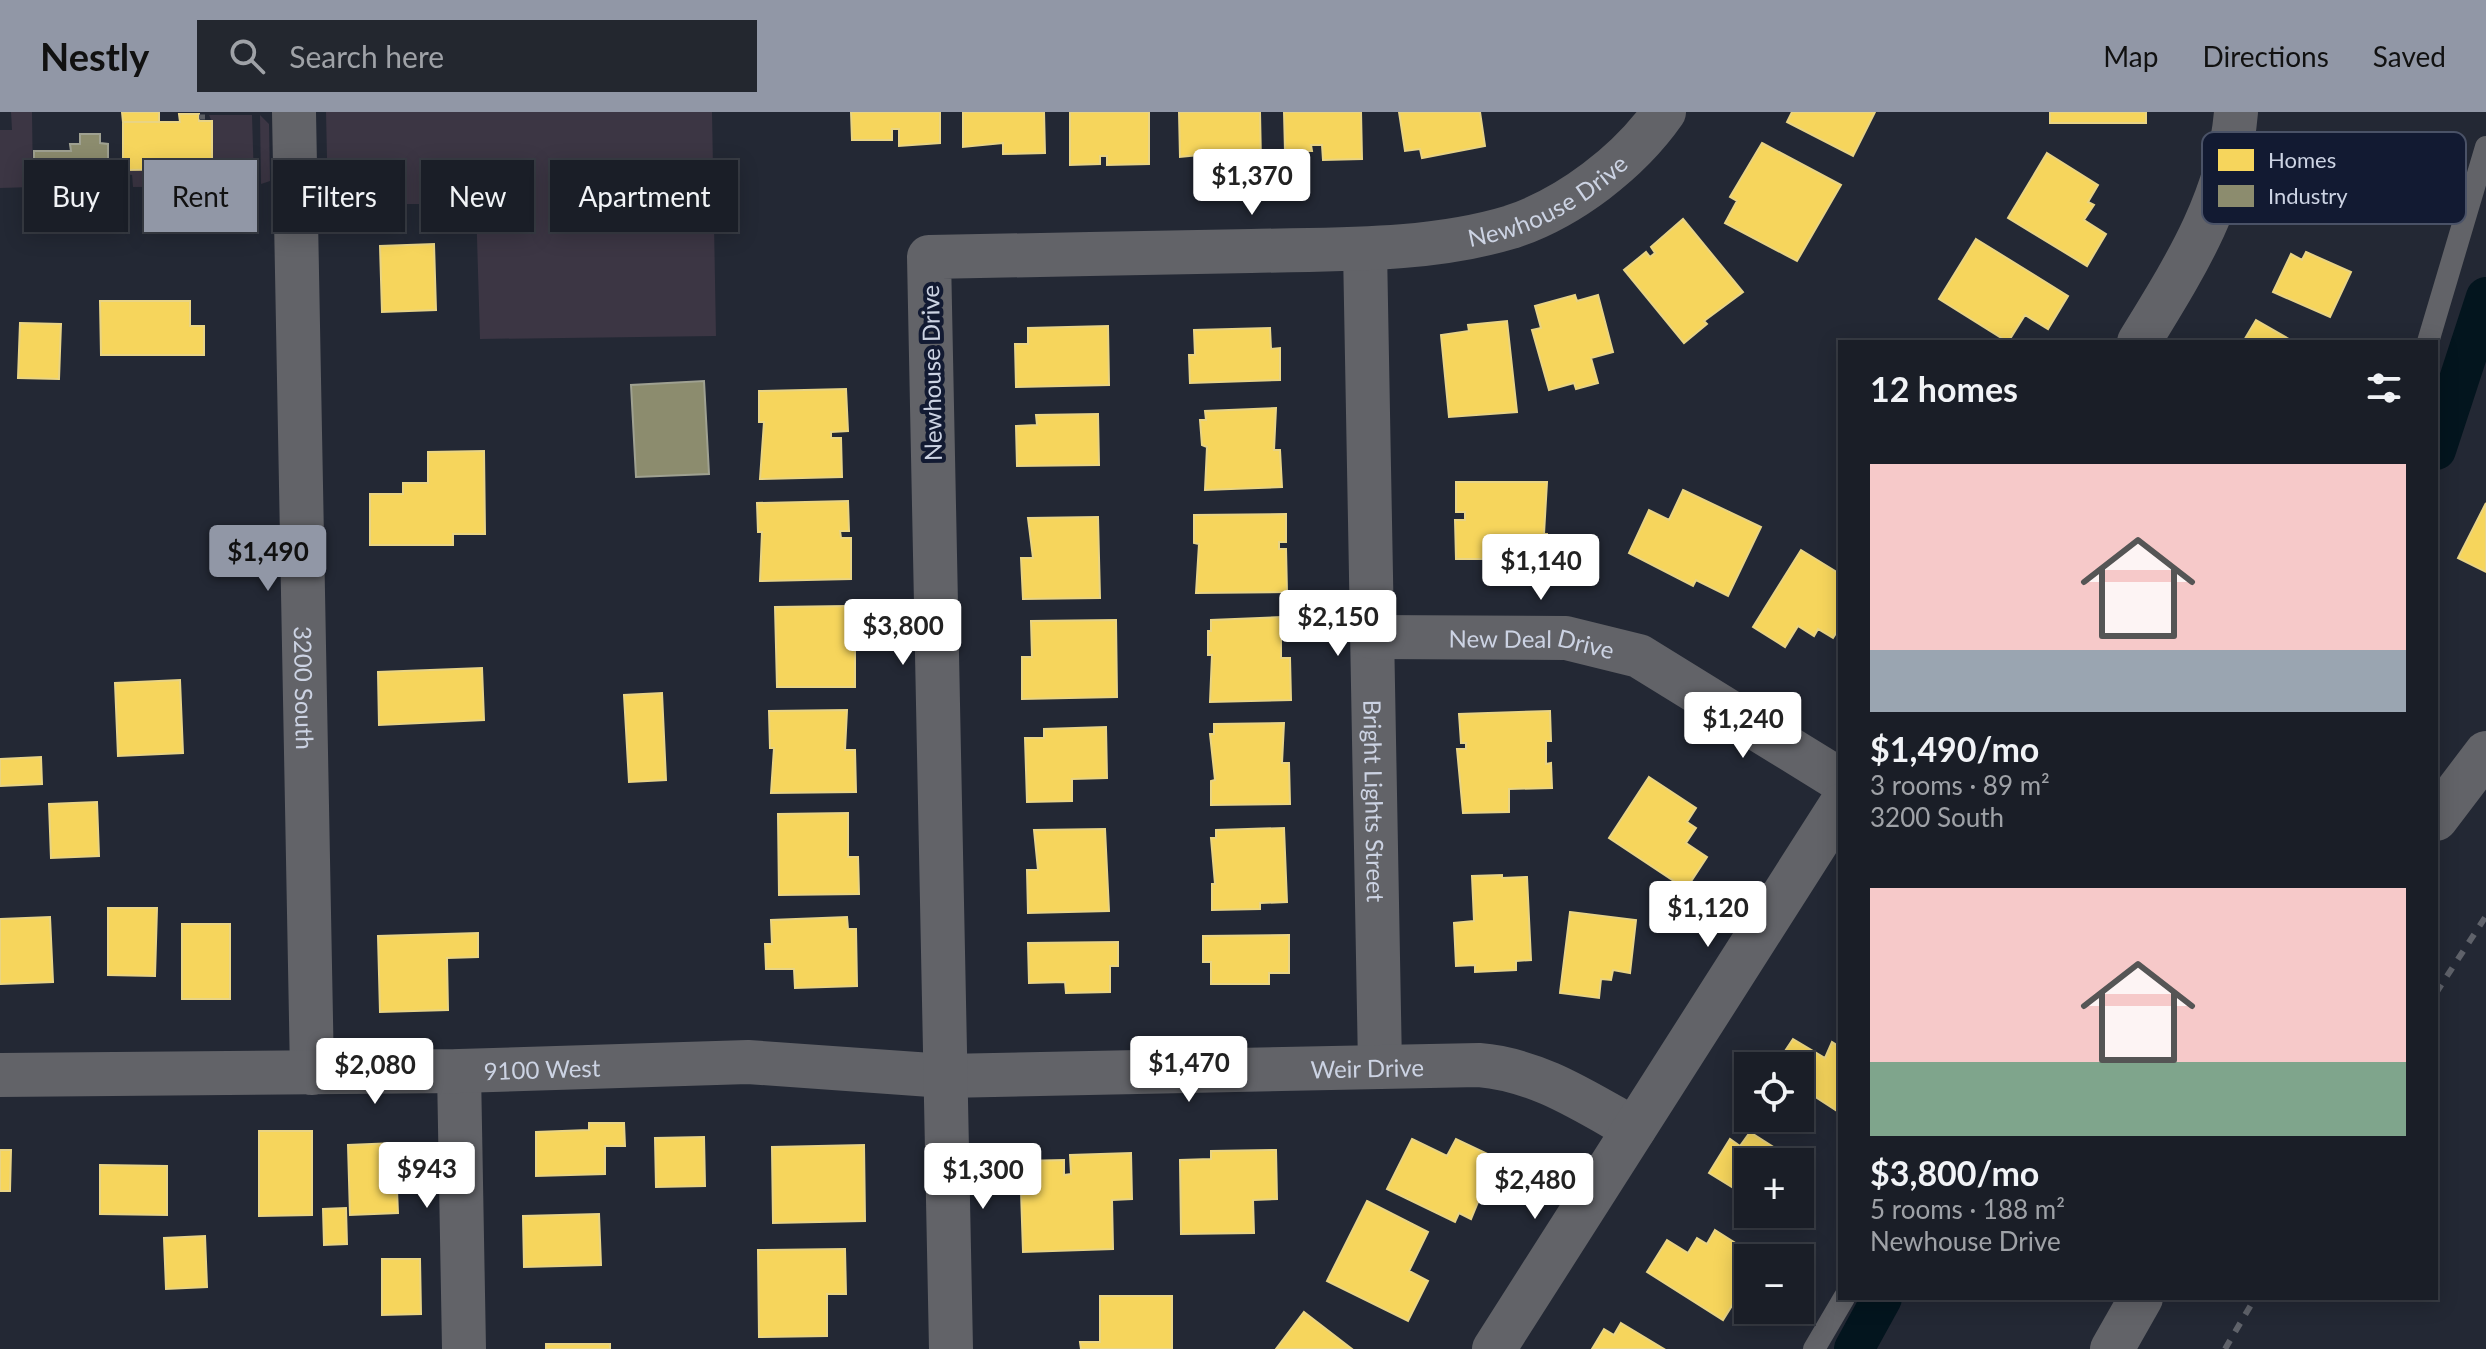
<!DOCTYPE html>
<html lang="en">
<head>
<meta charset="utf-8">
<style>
  :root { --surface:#1a1e27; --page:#23272f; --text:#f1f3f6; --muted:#9fa2a7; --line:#383c44; --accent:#9197a6 }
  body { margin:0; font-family:Lato,sans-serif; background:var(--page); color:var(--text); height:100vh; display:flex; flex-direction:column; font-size:30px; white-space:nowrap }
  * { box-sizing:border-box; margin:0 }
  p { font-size:26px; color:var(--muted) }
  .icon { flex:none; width:44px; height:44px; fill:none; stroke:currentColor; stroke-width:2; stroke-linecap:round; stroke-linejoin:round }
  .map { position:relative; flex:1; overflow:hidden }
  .drawer { position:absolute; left:1838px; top:228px; width:600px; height:960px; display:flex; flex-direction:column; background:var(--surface); border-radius:0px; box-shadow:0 4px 20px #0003,0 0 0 2px var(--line) }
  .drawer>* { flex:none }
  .top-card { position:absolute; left:24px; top:48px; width:760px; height:72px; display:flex; gap:16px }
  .tools { position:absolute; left:1734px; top:940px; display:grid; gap:16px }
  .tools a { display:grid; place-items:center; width:80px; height:80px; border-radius:0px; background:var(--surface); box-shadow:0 4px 20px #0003,0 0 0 2px var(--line); font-size:40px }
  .price { position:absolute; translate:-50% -68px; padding:0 18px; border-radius:8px; background:#fff; color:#222; font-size:26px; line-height:52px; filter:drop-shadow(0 2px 4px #0008) }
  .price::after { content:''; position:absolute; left:50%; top:48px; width:24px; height:18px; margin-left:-12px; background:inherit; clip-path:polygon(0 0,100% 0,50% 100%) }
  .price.on { background:var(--accent); color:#111 }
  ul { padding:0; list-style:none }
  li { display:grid; align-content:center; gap:16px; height:424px; padding:0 32px }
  li span { display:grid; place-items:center; height:248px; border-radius:0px; color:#555 }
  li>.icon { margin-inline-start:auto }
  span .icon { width:144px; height:144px; fill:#fffc; stroke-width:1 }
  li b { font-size:34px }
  h2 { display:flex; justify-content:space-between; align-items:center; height:96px; padding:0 32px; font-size:34px }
  .pill { padding:0 28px; border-radius:0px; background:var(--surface); box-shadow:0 4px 20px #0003,0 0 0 2px var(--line); font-size:28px; line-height:72px }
  .pill.on { background:var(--accent); color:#111 }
  header { display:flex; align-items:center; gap:48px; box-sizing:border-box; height:112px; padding:0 40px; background:var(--accent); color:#111 }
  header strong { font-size:38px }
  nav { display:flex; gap:44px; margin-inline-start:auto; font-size:28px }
  .search { width:560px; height:72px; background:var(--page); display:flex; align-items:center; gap:20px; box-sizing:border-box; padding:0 28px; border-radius:0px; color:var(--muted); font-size:30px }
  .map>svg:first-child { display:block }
</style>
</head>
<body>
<header>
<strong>Nestly</strong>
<div class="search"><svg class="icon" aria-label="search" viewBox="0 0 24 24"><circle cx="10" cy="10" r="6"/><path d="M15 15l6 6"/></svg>Search here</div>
<nav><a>Map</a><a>Directions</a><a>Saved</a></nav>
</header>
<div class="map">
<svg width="2486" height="1237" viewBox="0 0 2486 1237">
  <rect width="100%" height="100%" fill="#232834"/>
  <path fill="#3c3644" d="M11,0h21l1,75 -33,1v-58h12z
    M326,0h386l4,224 -236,3 -4,-135h-148z
    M209,3h43l2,66 -3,5 -118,1 -1,-12 -7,-1v-4l87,-1v-47z
    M260,3l9,9 1,57 -9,3z"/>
  <path fill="#f6d55c" stroke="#e9d484" stroke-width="2" d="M122,0h37v10h-36z
    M851,0h89v31l-41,3v-17h-7v11h-40z
    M963,0h81l1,41 -42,1v-11l-40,4z
    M1070,0h79v52l-42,1v-9h-7v8l-30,1z
    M1179,0h81l1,50h-40v-9l-41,4z
    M1284,0h77l1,47 -39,1 -1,-15h-11l1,6h-27z
    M1399,0h81l5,34 -63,12 -2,-9 -15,2z
    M1792,0h83l-22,44 -66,-34z
    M2050,0h96v11h-96z
    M179,2h20v7h13v48l-89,1v-48h57z
    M1762,31l79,42 -44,76 -72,-38 12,-22 -7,-4z
    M2047,41l51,32 -10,17 6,3 -10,15 22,14 -19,32 -79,-48z
    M1683,107l60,73 -39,29 3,3 -23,19 -60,-73 22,-18 4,5 5,-4 -4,-6z
    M1976,127l92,57 -20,33 -23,-14 -17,27 -69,-43z
    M434,132l2,66 -54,2 -2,-66z
    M2306,140l45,20 -21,45 -57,-25 18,-38 11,6z
    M1575,183l2,6 21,-6 15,57 -22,6 7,25 -22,6 -2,-6 -25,7 -17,-60 9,-2 -6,-22z
    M100,189h90v25h14v29h-103z
    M2256,208l38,22h-51z
    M1507,209l10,91 -68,5 -8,-82 28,-4 -1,-6z
    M20,211l41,1 -2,55 -41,-1z
    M1108,214l1,59 -93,2 -1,-43h13v-16z
    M1270,216l1,21 9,-1v32l-90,3 -1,-28h6l-1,-25z
    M846,277l2,42 -17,1v6h10l1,39 -82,2 4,-57h-5v-31z
    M1276,296l-2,42h6l2,37 -77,3 2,-43 -5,-2 -2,-25h6l-1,-9z
    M1098,302l1,51 -82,1 -1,-40 21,-1 -1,-10z
    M484,339l1,83h-32v11h-83v-51h33v-11h25v-31z
    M1456,370h91l-3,52h3v25h-91l-1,-39h10v-8h-9z
    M1683,378l78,37 -33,69 -32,-16 -3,6 -64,-33 20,-43 20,10z
    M848,389l1,30h-9l1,7h10v41l-91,2 2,-49h-4l-1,-29z
    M2486,391v69l-28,-14z
    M1286,402v28h-7v7h7l1,43 -91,1 3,-49 -5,-1v-28z
    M1098,405l2,81 -77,1 -2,-41h12l-5,-40z
    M1801,438l39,24v53l-7,11 -15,-9 -4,7 -16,-10 -13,21 -32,-20z
    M846,494v39h9v42h-78l-2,-80z
    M1281,505v41h9l1,42 -81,2 2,-47h-4v-24h3v-11z
    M1116,508l1,77 -95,2v-42h10l-1,-36z
    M482,556l2,52 -105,5 -1,-53z
    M180,568l3,73 -65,3 -3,-73z
    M662,581l4,87 -37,2 -5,-87z
    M847,598l-2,40h10l1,42 -85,1 3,-45h-4l-1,-37z
    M1550,599l1,30h-5v23l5,-1 1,25 -43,1v23l-46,1 -6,-64h9v-6h-5l-2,-29z
    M1284,611l-2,40h7l1,41 -79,1v-24l4,-1 -5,-46h4v-10z
    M1106,615l1,51 -35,1v22l-45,1 -2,-64h19v-9z
    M41,645l1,27 -42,2v-27z
    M1649,665l47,31 -9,14 9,6 -10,15 21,14 -21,32 -77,-51z
    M97,690l2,54 -48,2 -2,-54z
    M848,701v44h10l1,37 -80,1 -1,-81z
    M1284,716l3,74 -27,1v6l-48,1v-26h3l-4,-46h5v-8z
    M1105,717l4,82 -81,2 -1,-43h11l-4,-40z
    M1502,763v3l25,-1 4,83 -15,1v9l-41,2v-7l-19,1 -2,-43 20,-2 -2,-45z
    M108,796h49l-2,68 -47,-1z
    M1570,800l66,8 -6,53 -17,-3 -2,10 -10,-1 -2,19 -39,-5z
    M50,805l3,65 -53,2v-65z
    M847,805l1,12h8l1,57 -62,2 -1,-19h-28l-1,-25h7l-1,-24z
    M182,812h48v75h-48z
    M478,821v24l-31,1 1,52 -68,2 -2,-76z
    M1289,823v38h-20v11h-58v-22h-8v-26z
    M1118,830v24h-8v26l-44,1 -1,-11 -36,1 -1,-40z
    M1793,927l32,19 7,-16 8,5v66l-40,-26v-21h-25z
    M589,1011h35l1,23h-20v28l-69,2v-44l53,-2z
    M259,1019h53v84l-53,1z
    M1750,1020l47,30h-49v35l-39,-24 21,-34 10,7z
    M704,1025l1,49 -49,1 -1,-49z
    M1412,1027l35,17 9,-17 40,19 -25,61 -12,-6 -4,9 -68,-33z
    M395,1031l3,70 -48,2 -2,-70z
    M864,1033l1,76 -92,2 -1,-76z
    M0,1038h11l-1,41h-10z
    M1276,1038l1,49 -24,1 1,33 -73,1 -1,-74 31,-1v-8z
    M1131,1041l1,46 -20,1 1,49 -90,3 -3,-91 44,-1v15l7,-1 -1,-19z
    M100,1053l67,1v49l-67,-1z
    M1367,1089l61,31 -19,39 19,10 -20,40 -81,-40z
    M346,1096l1,36 -23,1 -1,-36z
    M599,1102l2,51 -77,2 -1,-51z
    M1715,1118l44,28h-11v22l-25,40 -76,-48 20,-32 21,13 9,-15 10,6z
    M205,1124l2,51 -41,2 -2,-51z
    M845,1137l1,45h-19v42l-68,1 -1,-87z
    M382,1147h38l1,55 -39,1z
    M1100,1184h72v53h-91l-1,-7h20z
    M1304,1200l48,37h-76z
    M1621,1211l43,26h-72l12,-20 10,6z
    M546,1232h64v5h-64z"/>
  <path fill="#8c8c6e" stroke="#9fa191" stroke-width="2" d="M80,22h20v9l8,1v43l-74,-1v-35h37l-1,-7h10z
    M704,269l5,93 -73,3 -5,-92z"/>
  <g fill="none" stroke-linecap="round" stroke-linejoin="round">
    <path stroke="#03151e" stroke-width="40" d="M2436,338l50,-153
      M1854,1237l28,-51"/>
    <path stroke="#5b5e64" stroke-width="5" stroke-dasharray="6 6" stroke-linecap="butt" d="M199,5h6v-5"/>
    <path stroke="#626368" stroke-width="22" d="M2428,230l58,-195
      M1814,1237l30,-51"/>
    <g stroke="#626368" stroke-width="44">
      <path id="s1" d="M294,0l18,961"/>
      <path id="s2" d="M1365,137l15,817"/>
      <path d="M2139,230c44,-72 90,-143 97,-230"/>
      <path id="s3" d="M1372,525l194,1 73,18 201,124"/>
      <path d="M459,959l5,278"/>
      <path id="s4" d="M0,963l459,-4 289,-9 197,14 534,-11c59,5 105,36 155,64"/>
      <path id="s5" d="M951,1237l-22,-1092c107,-2 215,-4 322,-6 85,-2 177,1 260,-24 58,-19 118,-65 153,-115"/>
      <path d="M1494,1237l346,-543"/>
    </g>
    <path stroke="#626368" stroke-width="44" d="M2436,707l50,-66
      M2112,1237l29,-51"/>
    <path stroke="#5f626a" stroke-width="6" stroke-dasharray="10 10" stroke-linecap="butt" d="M2436,881l50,-77
      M2225,1237l30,-51"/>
  </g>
  <g text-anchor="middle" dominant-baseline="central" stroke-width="8" stroke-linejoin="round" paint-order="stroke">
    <g font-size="24" fill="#ccd3e3" stroke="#121a32">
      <text stroke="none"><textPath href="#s5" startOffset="1720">Newhouse Drive</textPath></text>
      <text transform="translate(931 261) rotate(-91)">Newhouse Drive</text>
      <text stroke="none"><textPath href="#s3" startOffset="160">New Deal Drive</textPath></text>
      <text stroke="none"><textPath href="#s1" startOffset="576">3200 South</textPath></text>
      <text stroke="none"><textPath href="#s2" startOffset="552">Bright Lights Street</textPath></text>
      <text stroke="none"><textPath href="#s4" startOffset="1368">Weir Drive</textPath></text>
      <text stroke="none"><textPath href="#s4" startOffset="542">9100 West</textPath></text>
    </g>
  </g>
  <rect x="2202" y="20" width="264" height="92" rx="12" fill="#121a32" stroke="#4a5267" stroke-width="2"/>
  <rect x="2218" y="37" width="36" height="22" fill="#f6d55c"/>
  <rect x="2218" y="73" width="36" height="22" fill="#8c8c6e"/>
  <g font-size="22" fill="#ccd3e3">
    <text x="2268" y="56">Homes</text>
    <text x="2268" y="92">Industry</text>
  </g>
</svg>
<div class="tools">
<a><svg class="icon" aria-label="locate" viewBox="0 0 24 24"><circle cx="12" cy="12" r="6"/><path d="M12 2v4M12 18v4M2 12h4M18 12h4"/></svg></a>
<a>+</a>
<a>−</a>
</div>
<b class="price" style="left:1252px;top:105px">$1,370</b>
<b class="price on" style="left:268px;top:481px">$1,490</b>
<b class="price" style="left:1541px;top:490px">$1,140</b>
<b class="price" style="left:1338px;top:546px">$2,150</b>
<b class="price" style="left:903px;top:555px">$3,800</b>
<b class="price" style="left:1743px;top:648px">$1,240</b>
<b class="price" style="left:1708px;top:837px">$1,120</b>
<b class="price" style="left:1189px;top:992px">$1,470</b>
<b class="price" style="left:375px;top:994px">$2,080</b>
<b class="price" style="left:427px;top:1098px">$943</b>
<b class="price" style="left:983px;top:1099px">$1,300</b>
<b class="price" style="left:1535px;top:1109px">$2,480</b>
<div class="top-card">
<a class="pill">Buy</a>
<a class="pill on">Rent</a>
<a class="pill">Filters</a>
<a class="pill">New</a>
<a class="pill">Apartment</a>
</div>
<section class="drawer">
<h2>12 homes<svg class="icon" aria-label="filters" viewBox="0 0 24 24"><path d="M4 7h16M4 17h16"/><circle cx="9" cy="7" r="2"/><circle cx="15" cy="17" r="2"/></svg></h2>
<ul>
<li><span style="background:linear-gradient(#f6c9c9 75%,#9aa5b1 0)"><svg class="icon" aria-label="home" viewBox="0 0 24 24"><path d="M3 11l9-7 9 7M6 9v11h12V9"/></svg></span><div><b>$1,490/mo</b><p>3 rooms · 89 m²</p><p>3200 South</p></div></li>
<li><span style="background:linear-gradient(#f6c9c9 70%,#7fa58c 0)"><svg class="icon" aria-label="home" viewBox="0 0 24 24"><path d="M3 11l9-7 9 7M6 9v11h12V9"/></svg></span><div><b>$3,800/mo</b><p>5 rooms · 188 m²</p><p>Newhouse Drive</p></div></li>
</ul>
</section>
</div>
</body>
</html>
